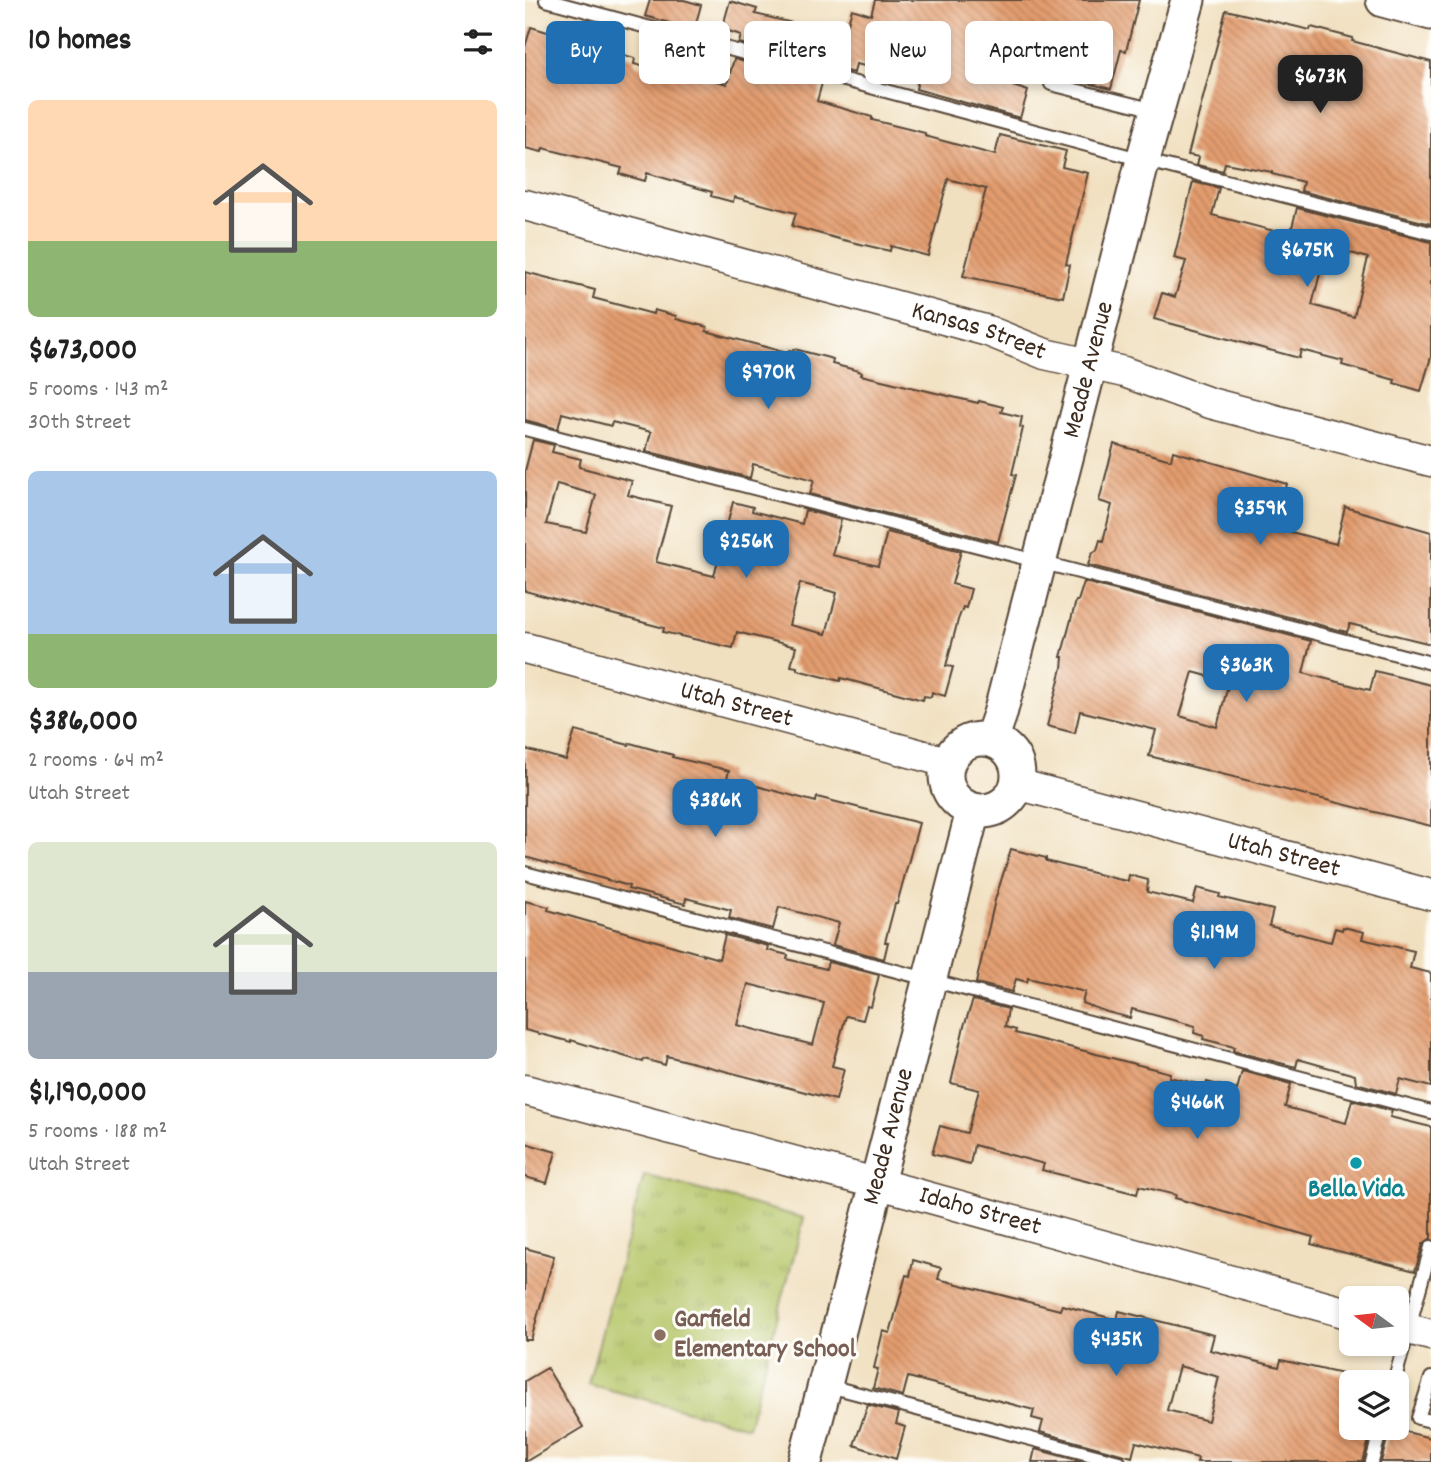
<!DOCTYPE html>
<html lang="en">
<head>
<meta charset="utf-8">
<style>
  :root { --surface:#fff; --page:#f6f6f6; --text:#222; --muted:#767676; --accent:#1f6fb2 }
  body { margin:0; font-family:Dekko,sans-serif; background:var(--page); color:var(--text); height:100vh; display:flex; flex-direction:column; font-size:26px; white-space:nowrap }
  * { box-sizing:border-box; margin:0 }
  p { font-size:23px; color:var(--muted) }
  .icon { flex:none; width:38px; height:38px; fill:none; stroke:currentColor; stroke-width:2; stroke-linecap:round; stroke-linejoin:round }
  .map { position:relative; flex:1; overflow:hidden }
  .drawer { display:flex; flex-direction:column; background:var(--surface); width:525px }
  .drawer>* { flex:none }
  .guide { position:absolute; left:21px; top:21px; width:665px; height:63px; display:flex; gap:14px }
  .needle { width:46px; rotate:285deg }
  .controls { position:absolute; left:814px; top:1286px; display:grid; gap:14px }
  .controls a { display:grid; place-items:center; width:70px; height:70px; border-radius:10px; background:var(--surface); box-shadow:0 4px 10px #0003; font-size:35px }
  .price { position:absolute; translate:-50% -60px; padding:0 16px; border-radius:14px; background:var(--accent); color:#fff; font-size:23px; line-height:46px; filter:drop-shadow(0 2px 4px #0008) }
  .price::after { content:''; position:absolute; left:50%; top:42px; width:21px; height:16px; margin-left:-10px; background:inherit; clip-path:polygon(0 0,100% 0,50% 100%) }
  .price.current { background:#222; color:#fff }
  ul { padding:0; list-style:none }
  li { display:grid; align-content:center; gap:14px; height:371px; padding:0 28px }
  li span { display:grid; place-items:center; height:217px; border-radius:10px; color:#555 }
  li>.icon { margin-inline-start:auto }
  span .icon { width:126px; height:126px; fill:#fffc; stroke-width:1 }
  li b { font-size:30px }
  h2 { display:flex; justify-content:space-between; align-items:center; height:84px; padding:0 28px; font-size:30px }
  .chip { padding:0 24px; border-radius:10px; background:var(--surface); box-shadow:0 4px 10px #0003; font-size:24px; line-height:63px }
  .chip.current { background:var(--accent); color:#fff }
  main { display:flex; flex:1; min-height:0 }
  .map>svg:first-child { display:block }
</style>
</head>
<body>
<main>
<section class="drawer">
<h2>10 homes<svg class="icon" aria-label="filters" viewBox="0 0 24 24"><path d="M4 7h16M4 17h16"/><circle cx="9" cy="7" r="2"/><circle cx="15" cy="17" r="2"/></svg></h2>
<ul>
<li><span style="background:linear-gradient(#ffd9b3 65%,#8fb573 0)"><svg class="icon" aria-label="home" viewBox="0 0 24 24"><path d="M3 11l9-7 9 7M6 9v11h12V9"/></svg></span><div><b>$673,000</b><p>5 rooms · 143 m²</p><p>30th Street</p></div></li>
<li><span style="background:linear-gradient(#a9c7e8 75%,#8fb573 0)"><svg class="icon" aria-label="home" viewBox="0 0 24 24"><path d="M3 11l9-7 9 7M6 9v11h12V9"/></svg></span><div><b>$386,000</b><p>2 rooms · 64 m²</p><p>Utah Street</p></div></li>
<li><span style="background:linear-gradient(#dfe7d0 60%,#9aa5b1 0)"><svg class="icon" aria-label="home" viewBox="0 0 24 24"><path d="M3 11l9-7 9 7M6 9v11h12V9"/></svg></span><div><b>$1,190,000</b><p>5 rooms · 188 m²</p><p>Utah Street</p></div></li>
</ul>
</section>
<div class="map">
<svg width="906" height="1462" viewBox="0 0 906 1462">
  <defs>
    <pattern id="park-tufts" width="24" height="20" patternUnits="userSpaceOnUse" patternTransform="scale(1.75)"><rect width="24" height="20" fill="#b5c668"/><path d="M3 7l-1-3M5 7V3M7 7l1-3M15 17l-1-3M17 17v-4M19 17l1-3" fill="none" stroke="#94a155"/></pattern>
    <pattern id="building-back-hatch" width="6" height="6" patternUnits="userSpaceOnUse" patternTransform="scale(1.75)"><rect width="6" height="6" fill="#e39c6e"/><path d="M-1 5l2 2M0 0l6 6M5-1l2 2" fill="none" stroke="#b97f5a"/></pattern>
  </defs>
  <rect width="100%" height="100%" fill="#fdfcf7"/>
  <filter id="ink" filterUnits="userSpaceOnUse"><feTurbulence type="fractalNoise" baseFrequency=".0143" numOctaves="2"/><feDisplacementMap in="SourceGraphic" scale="14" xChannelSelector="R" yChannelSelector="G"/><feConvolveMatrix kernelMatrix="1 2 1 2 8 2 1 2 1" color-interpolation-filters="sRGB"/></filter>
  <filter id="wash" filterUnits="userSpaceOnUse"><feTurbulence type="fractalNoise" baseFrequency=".00686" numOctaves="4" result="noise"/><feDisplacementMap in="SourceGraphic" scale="28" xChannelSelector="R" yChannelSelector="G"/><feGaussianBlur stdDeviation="1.57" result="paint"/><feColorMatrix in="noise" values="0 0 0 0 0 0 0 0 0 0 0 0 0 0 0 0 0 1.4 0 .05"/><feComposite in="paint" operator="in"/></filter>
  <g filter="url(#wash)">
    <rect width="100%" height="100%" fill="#f1e0c0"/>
    <path fill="url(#park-tufts)" stroke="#787843" stroke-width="2" d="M119,1175l160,43 -56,209 -160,-43z"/>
    <g id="blocks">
      <path fill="url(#building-back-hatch)" fill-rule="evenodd" d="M125,0h34l17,5 -7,25 -49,-14z
        M350,0h264l-13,51 -5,-1 -10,39 -43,-11 6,-25 -47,-12 -14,45 15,5 -8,27 -104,-29 2,-9 -27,-8 -35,-8 -2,9 -115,-30 2,-8 -19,-6 8,-28 27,8 -2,5 50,12 -1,3 39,11 9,-31 19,6z
        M701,10l84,20 1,-3 42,11 -1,3 79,21v162l-130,-33 2,-9 -31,-8v-2l-47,-9 -2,8 -26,-6 2,-8 -11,-2z
        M6,27l43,13 -1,2 62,16 -1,6 45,12 1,-5 47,13 7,-25 88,24 -5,18 55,16v3l53,13v3l70,19 5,-20 66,16 -4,16 26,6 -22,91 4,1 -7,32 -100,-21 23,-87 -38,-10 -20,77 -37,-10 -1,5 -51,-12 -47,-13 4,-13 -62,-16 -1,5 -22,-6 1,-4 -65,-19 -2,8 -25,-7 2,-6 -79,-20 -1,4 -17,-4v-101z
        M668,182l26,6 -7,27 78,20 7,-27 134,34v115l-10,34 -27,-8 1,-3 -53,-15 1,-4 -42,-11 -2,8 -145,-39 8,-26 13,4 11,-36 -12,-3zM802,246l41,12 -14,59 -42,-12z
        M0,272l70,18 -2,8 60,16 1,-4 22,6v3l31,8 -1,4 82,22 1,-3 4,1 1,-2 39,10 -1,5 27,7 3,2 -1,2 117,28 1,-2 24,6 -2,5 21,5 -2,10 3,1 -11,46 4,1 -18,67 -188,-48 4,-14 -61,-16 -3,14 -104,-27 5,-19 -39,-10 -1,4 -49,-13 -4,16 -33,-9z
        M8,440l21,5 -2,7 29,7 -2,8 53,14 -4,14 43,11 -15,56 58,14 19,-74 20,5 -1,4 50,13 3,-14 36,10 -9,35 46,11 9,-34 74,19 -9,33 19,5 -5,19 -3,-1 -5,13 -12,46 7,1 -8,29 -13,-4 -1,5 -7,-1 -1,4 -82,-22 -1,3 -43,-11v-3l-6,-1 5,-19 -59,-15 -4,16 -70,-16 1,-4 -139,-37v-120zM32,484l39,11 -10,37 -40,-8zM275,583l37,10 -11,41 -37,-9z
        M589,444l57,16 2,-9 114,33 -11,44 60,16 9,-37 86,25v112l-81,-20 -3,8 -259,-67 4,-12 5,-3 3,-10 3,1 9,-36 -13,-4z
        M559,582l227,59 -8,32 67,17 5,-19 56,14v141l-282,-70 7,-26 -76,-19 -5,22 -28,-7 15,-58 1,-11h-2l15,-56h2zM668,672l36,10 -12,45 -37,-11z
        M50,731l54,14 1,-2 43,12 -1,2 47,11 10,3 -2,7 89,24 1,-5 102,26 -22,81h-2l-10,38h3l-4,17 -51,-14 6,-22 -60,-16 -6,22 -44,-11 2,-8 -45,-12 -1,6 -57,-15 1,-3 -104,-29v-108l41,11z
        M486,849l35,9v3l71,18 11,2 1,-6 19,5 -1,12 46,11 4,-15 23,6 -1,3 54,13 -4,16 62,16 4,-14 7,2 1,-3 21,5 -2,7 52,12 -4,17 21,5v114l-31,-8 -4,15 -40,-11 -1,-8 -57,-16 -2,8 -63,-16 1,-4 -31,-8 1,-3 -10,-3 1,-7 -63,-17 -2,9 -23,-6 -25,-9 3,-11 -57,-14 -1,4 -11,-3 -4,13 -36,-9 19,-83z
        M0,901l24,6 -1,3 171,49 6,-24 43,11 -1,4 21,5 -1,4 39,10 2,-7 51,13 -8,32 -4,-1 -4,14 -17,-4 -14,50 12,3 -8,31 -169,-44 -2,9 -21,-6 -1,3 -72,-22v2l-46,-12zM223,984l76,19 -11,42 -76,-20z
        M448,1000l35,9 -3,18 11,3 -1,3 155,40 -1,4 37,9 1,-4 30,8 5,-19 49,13 -6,23 61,16 6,-23 40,11 -2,6 41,10v111l-8,6 -8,27 -104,-27 2,-7 -138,-39 1,-3 -37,-9 -2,8 -95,-24 2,-6 -70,-19 -4,19 -38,-10 8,-28 27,7 12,-43 -28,-7 13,-57z
        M0,1143l31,9 -9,31 -22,-6z
        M0,1248l29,8 -23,84h-6z
        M388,1260l28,8 -3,11 122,31 2,-5 55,15 2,-9 95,24 -4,15 69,17 2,-7 70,16v52h21l-9,34h-166l1,-4 -62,-16 -4,15 -92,-25 3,-11 -11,-3 2,-8 -126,-33 -5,19 -30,-8 5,-19 -4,-1 9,-37 7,2 16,-58 4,1zM654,1366l40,11 -11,44 -41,-11z
        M22,1368l36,59 -58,35v-81z
        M343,1405l31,8 -3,11 9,3 -9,32 -42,-14z
        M865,1428l41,10v24h-50z
        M510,1449l49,13h-52z"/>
    </g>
  </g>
  <g filter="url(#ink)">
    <use href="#blocks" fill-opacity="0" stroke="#564536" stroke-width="2"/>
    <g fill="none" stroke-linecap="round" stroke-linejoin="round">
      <defs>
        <path id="service" d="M21,0l597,160 288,73
          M526,84l104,26
          M0,429l906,234
          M0,873l906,239
          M906,1378l-13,40 13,3
          M869,1382l37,-135
          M300,1385l294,77
          M847,1462l9,-34"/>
        <g id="tertiary">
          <path id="s1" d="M0,205l463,126 57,23 79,18 86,31 221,58"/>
          <path id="s2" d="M0,648l422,114"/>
          <path id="s3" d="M492,784l414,111"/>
          <path id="s4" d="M0,1090l384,102 442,122"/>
          <path d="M872,1326l34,9"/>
        </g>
        <g id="secondary">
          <path d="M858,0l48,13"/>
          <circle cx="457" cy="775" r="36"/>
          <path id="s5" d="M466,740l9,-26 143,-554 45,-160"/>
          <path id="s6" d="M280,1462l168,-651"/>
        </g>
      </defs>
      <use href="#service" stroke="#564536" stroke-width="16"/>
      <use href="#tertiary" stroke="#564536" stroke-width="33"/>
      <use href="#secondary" stroke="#564536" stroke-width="37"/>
      <use href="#service" stroke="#fff" stroke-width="12"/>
      <use href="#tertiary" stroke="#fff" stroke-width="30"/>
      <use href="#secondary" stroke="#fff" stroke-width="33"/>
    </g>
  </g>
  <circle fill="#0f9aa8" stroke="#fdfcf7" stroke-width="2.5" cx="831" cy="1163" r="7"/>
  <circle fill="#8d6e63" stroke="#fdfcf7" stroke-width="2.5" cx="135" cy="1335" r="7"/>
  <g text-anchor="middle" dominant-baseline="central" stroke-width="6" stroke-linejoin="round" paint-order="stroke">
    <g font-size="26" fill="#3b2a1e" stroke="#fdfcf7">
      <text stroke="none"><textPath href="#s1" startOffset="471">Kansas Street</textPath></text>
      <text stroke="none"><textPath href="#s5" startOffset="383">Meade Avenue</textPath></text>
      <text stroke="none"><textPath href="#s2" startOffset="219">Utah Street</textPath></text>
      <text stroke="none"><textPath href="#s3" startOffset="276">Utah Street</textPath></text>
      <text stroke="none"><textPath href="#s6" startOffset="336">Meade Avenue</textPath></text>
      <text stroke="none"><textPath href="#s4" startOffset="471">Idaho Street</textPath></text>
    </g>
    <g font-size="26" font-weight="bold" fill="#0d838f" stroke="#fdfcf7">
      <text x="831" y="1190">Bella Vida</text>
    </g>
    <g font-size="26" font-weight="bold" fill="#785e54" stroke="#fdfcf7" text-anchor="start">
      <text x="149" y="1320">Garfield<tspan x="149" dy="30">Elementary School</tspan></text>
    </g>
  </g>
</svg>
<div class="controls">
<a><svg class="needle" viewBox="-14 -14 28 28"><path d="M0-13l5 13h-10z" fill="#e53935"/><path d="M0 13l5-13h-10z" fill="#767676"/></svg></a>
<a><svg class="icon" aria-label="layers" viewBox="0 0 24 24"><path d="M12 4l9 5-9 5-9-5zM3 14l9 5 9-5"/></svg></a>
</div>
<b class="price current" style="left:795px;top:115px">$673K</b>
<b class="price" style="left:782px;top:289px">$675K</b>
<b class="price" style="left:243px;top:411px">$970K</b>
<b class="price" style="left:735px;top:547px">$359K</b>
<b class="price" style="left:221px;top:580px">$256K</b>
<b class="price" style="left:721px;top:704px">$363K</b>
<b class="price" style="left:190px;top:839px">$386K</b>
<b class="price" style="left:689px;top:971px">$1.19M</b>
<b class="price" style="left:672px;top:1141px">$466K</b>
<b class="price" style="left:591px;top:1378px">$435K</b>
<div class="guide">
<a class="chip current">Buy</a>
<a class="chip">Rent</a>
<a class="chip">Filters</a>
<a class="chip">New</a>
<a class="chip">Apartment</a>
</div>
</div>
</main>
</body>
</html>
